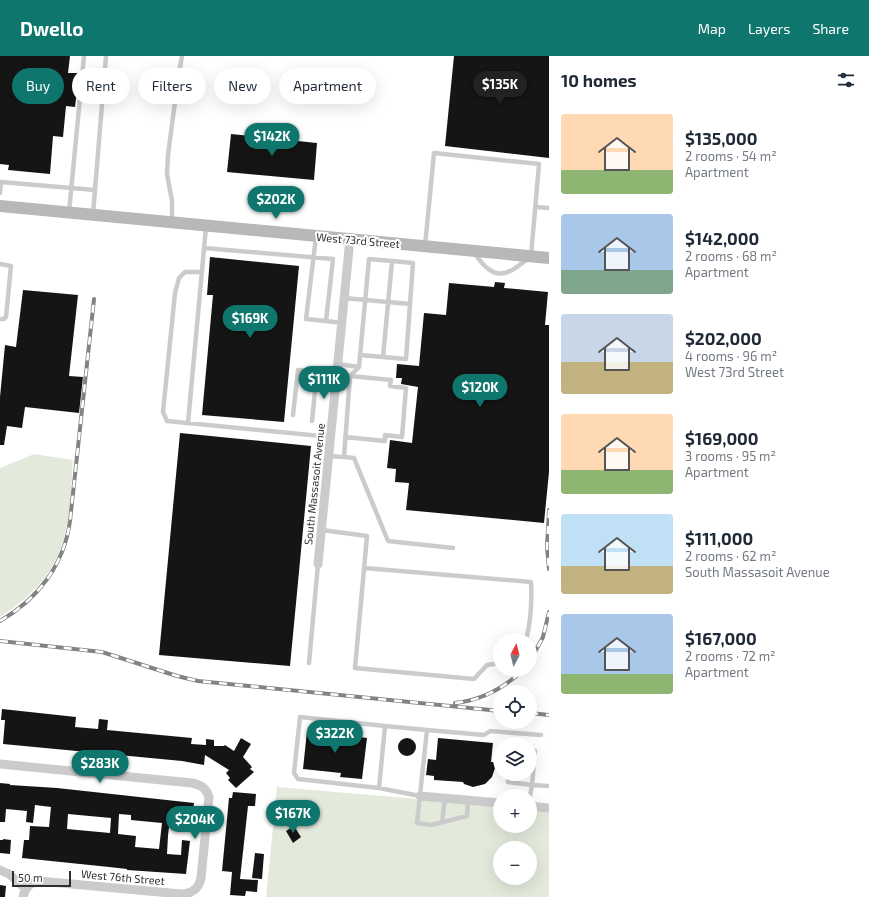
<!DOCTYPE html>
<html lang="en">
<head>
<meta charset="utf-8">
<style>
  :root { --surface:#fff; --page:#f2f2f3; --text:#1f2937; --muted:#747a83; --accent:#0f766e }
  body { margin:0; font-family:"Exo 2",sans-serif; background:var(--page); color:var(--text); height:100vh; display:flex; flex-direction:column; font-size:15px; white-space:nowrap }
  * { box-sizing:border-box; margin:0 }
  p { font-size:13px; color:var(--muted) }
  .icon { flex:none; width:22px; height:22px; fill:none; stroke:currentColor; stroke-width:2; stroke-linecap:round; stroke-linejoin:round }
  .map { position:relative; flex:1; overflow:hidden }
  .side { display:flex; flex-direction:column; background:var(--surface); width:320px }
  .side>* { flex:none }
  .banner { position:absolute; left:12px; top:12px; width:380px; height:36px; display:flex; gap:8px }
  .needle { width:26px; rotate:7deg }
  .tools { position:absolute; left:493px; top:577px; display:grid; gap:8px }
  .tools a { display:grid; place-items:center; width:44px; height:44px; border-radius:50%; background:var(--surface); box-shadow:0 4px 16px #0002; font-size:20px }
  .scale { position:absolute; left:12px; bottom:10px; width:59px; box-sizing:border-box; padding-left:4px; border:2px solid #2e2e2e; border-top:0; font-size:11px; line-height:14px; white-space:nowrap; color:#2e2e2e; -webkit-text-stroke:3px #fff; paint-order:stroke }
  .price { position:absolute; translate:-50% -34px; padding:0 9px; border-radius:14px; background:var(--accent); color:#fff; font-size:13px; line-height:26px; filter:drop-shadow(0 1px 2px #0008) }
  .price::after { content:''; position:absolute; left:50%; top:24px; width:12px; height:9px; margin-left:-6px; background:inherit; clip-path:polygon(0 0,100% 0,50% 100%) }
  .price.on { background:#222; color:#fff }
  ul { padding:0; list-style:none }
  li { display:flex; align-items:center; gap:12px; height:100px; padding:0 12px }
  li span { display:grid; place-items:center; flex:none; width:112px; height:80px; border-radius:4px; color:#555 }
  li>.icon { margin-inline-start:auto }
  span .icon { width:48px; height:48px; fill:#fffc; stroke-width:1 }
  li b { font-size:17px }
  h2 { display:flex; justify-content:space-between; align-items:center; height:48px; padding:0 12px; font-size:17px }
  .pill { padding:0 14px; border-radius:18px; background:var(--surface); box-shadow:0 4px 16px #0002; font-size:14px; line-height:36px }
  .pill.on { background:var(--accent); color:#fff }
  header { display:flex; align-items:center; gap:24px; box-sizing:border-box; height:56px; padding:0 20px; background:var(--accent); color:#fff }
  header strong { font-size:19px }
  nav { display:flex; gap:22px; margin-inline-start:auto; font-size:14px }
  main { display:flex; flex:1; min-height:0 }
  .map>svg:first-child { display:block }
</style>
</head>
<body>
<header>
<strong>Dwello</strong>
<nav><a>Map</a><a>Layers</a><a>Share</a></nav>
</header>
<main>
<div class="map">
<svg width="549" height="841" viewBox="0 0 549 841">
  <rect width="100%" height="100%" fill="#fff"/>
  <path fill="#e3eadc" fill-rule="evenodd" d="M34,398l39,6c-2,23 -2,47 -7,70 -9,41 -32,65 -66,87v-149z
    M277,731l223,19v20h30v-17l19,2v86h-283zM500,792h30v30h-30z"/>
  <path fill="#151515" fill-rule="evenodd" d="M0,0h70l-2,17h11l-4,34 -9,-1 -3,31 -10,-1 -3,38 -42,-4 1,-5 -9,-1z
    M454,0h95v102l-104,-12z
    M231,78l86,9 -3,37 -87,-8z
    M210,201l89,9 -15,156 -82,-7 11,-120h-6z
    M495,226l10,1 -1,5 44,4 -3,33h4v147l-5,51 -138,-13 3,-27 -14,-1 1,-13 -9,-1 3,-28 22,3 6,-56 -17,-3 1,-6h-6l1,-14 22,2 5,-53 22,2 3,-32 45,4z
    M23,234l55,5 -9,81 14,1 -4,36 -54,-6 -3,21 -15,-2 -3,19h-4v-48l5,-52 11,2z
    M180,377l131,13 -21,220 -131,-11z
    M2,653l74,8 -1,10 23,2 1,-10 9,1 -1,10 85,8 -1,6 15,1v-6l8,1v6h10l1,-1 9,6 7,-13 10,6 -8,13 9,10 -2,2 4,3 -18,16 -8,-8 2,-2 -4,-5 3,-3 -24,-15 -1,10 -22,-4 -179,-17 2,-24h-4z
    M307,675l60,7 -5,41 -22,-2 1,-4 -38,-4z
    M398 691a9 9 0 1 1 18 0a9 9 0 1 1-18 0Z
    M438,682l55,5 -2,19h4v6l-3,9 -7,7 -12,3 -9,-3 -1,-2 -29,-2v-4l-8,-1 2,-16 8,1z
    M0,727l10,1v1l47,3 137,15 -4,26 -21,-2 -1,9 -1,18 14,1 1,-15 8,1 -4,33 -59,-4v-1l-18,-2 -87,-9 2,-18h5l1,-14 19,1 2,-20 -16,-2 -2,18 -7,-1 1,-11 -21,-2 -1,13h-5zM68,758l43,4 -1,15 -43,-4zM119,758l12,1v5l31,3 -3,26 -24,-2 1,-11 -18,-2z
    M233,736l23,2 -1,12h-7l-8,73 18,1 -1,12 -11,-1 -1,5 -15,-1 2,-23 -10,-1 7,-73h3z
    M294,770l7,11 -8,6 -7,-12z
    M3,783l8,1 -1,14 -10,-1v-13h3z
    M255,797l9,1 -2,25 -10,-1z
    M0,829l6,1 -1,11h-5z"/>
  <g fill="none" stroke-linecap="round" stroke-linejoin="round">
    <path stroke="#cbcbcb" stroke-width="4.5" d="M0,137l1,-11 94,8
      M536,151l13,1
      M69,156l15,-156
      M93,158l13,-158
      M172,166v-21l-5,-27 1,-19 10,-76 4,-23
      M425,190l9,-93 105,11 -8,92c-24,20 -37,28 -57,-4
      M204,192l129,11 -7,62 -20,-2 10,-82
      M0,208l11,2 -5,51 -2,2h-4
      M202,216h-17l-6,6 -4,15 -12,119 4,9 164,16
      M344,242l66,6
      M326,265l16,2
      M383,301l23,2 7,-96 -21,-2
      M338,308l21,3
      M293,359l5,-45 39,4
      M312,365l5,-49
      M188,367l18,-196
      M345,381l40,4v-6l17,2 4,-49 -16,-2 1,-6 -41,-4
      M329,400l15,1 6,-81 9,-9 10,-108 23,2 -9,96 -23,-2
      M344,401l10,1 34,83 65,7
      M322,474l45,6 -12,132 119,11 13,-14 13,-2
      M364,512l167,14c1,19 0,39 -5,58
      M309,607l9,-99
      M385,670l42,4
      M509,718l-1,8 24,3 3,-34 -5,-1
      M379,732l6,-62 -85,-9 -6,56 4,6 81,9 41,8
      M530,740l2,-11 17,1
      M468,744l-1,16 -36,9 -14,-2 10,-93 57,5 6,-4 51,4
      M442,766l3,-24"/>
    <path stroke="#cbcbcb" stroke-width="9" d="M318,508l32,-325
      M0,708l192,19c9,2 14,5 17,14l-8,81c-2,10 -9,16 -20,16l-142,-13c-9,1 -14,7 -16,16
      M420,740l80,7
      M530,750l19,2
      M0,814l9,4 17,15"/>
    <path stroke="#b8b8b8" stroke-width="12" d="M0,150l549,52"/>
    <defs>
      <path id="rail" d="M549,454l-2,37 2,22
        M0,565c38,-22 64,-56 70,-100l24,-222
        M0,585l102,11 75,24 21,5 302,30
        M530,605l13,-24 6,-25
        M455,647c27,-3 48,-14 68,-33
        M530,657l19,2"/>
    </defs>
    <use href="#rail" stroke="#838383" stroke-width="4"/>
    <use href="#rail" stroke="#fff" stroke-width="2.5" stroke-dasharray="8" stroke-linecap="butt"/>
  </g>
  <g text-anchor="middle" dominant-baseline="central" stroke-width="4" stroke-linejoin="round" paint-order="stroke">
    <g font-size="11" fill="#2e2e2e" stroke="#fff">
      <text transform="translate(358 184) rotate(5)">West 73rd Street</text>
      <text transform="translate(314 428) rotate(-84)">South Massasoit Avenue</text>
      <text transform="translate(123 821) rotate(5)">West 76th Street</text>
    </g>
  </g>
</svg>
<div class="tools">
<a><svg class="needle" viewBox="-14 -14 28 28"><path d="M0-13l5 13h-10z" fill="#e53935"/><path d="M0 13l5-13h-10z" fill="#747a83"/></svg></a>
<a><svg class="icon" aria-label="locate" viewBox="0 0 24 24"><circle cx="12" cy="12" r="6"/><path d="M12 2v4M12 18v4M2 12h4M18 12h4"/></svg></a>
<a><svg class="icon" aria-label="layers" viewBox="0 0 24 24"><path d="M12 4l9 5-9 5-9-5zM3 14l9 5 9-5"/></svg></a>
<a>+</a>
<a>−</a>
</div>
<div class="scale">50 m</div>
<b class="price on" style="left:500px;top:49px">$135K</b>
<b class="price" style="left:272px;top:101px">$142K</b>
<b class="price" style="left:276px;top:164px">$202K</b>
<b class="price" style="left:250px;top:283px">$169K</b>
<b class="price" style="left:324px;top:344px">$111K</b>
<b class="price" style="left:480px;top:352px">$120K</b>
<b class="price" style="left:335px;top:698px">$322K</b>
<b class="price" style="left:100px;top:728px">$283K</b>
<b class="price" style="left:293px;top:778px">$167K</b>
<b class="price" style="left:195px;top:784px">$204K</b>
<div class="banner">
<a class="pill on">Buy</a>
<a class="pill">Rent</a>
<a class="pill">Filters</a>
<a class="pill">New</a>
<a class="pill">Apartment</a>
</div>
</div>
<section class="side">
<h2>10 homes<svg class="icon" aria-label="filters" viewBox="0 0 24 24"><path d="M4 7h16M4 17h16"/><circle cx="9" cy="7" r="2"/><circle cx="15" cy="17" r="2"/></svg></h2>
<ul>
<li><span style="background:linear-gradient(#ffd9b3 70%,#8fb573 0)"><svg class="icon" aria-label="home" viewBox="0 0 24 24"><path d="M3 11l9-7 9 7M6 9v11h12V9"/></svg></span><div><b>$135,000</b><p>2 rooms · 54 m²</p><p>Apartment</p></div></li>
<li><span style="background:linear-gradient(#a9c7e8 70%,#7fa58c 0)"><svg class="icon" aria-label="home" viewBox="0 0 24 24"><path d="M3 11l9-7 9 7M6 9v11h12V9"/></svg></span><div><b>$142,000</b><p>2 rooms · 68 m²</p><p>Apartment</p></div></li>
<li><span style="background:linear-gradient(#c9d6e8 60%,#c2b280 0)"><svg class="icon" aria-label="home" viewBox="0 0 24 24"><path d="M3 11l9-7 9 7M6 9v11h12V9"/></svg></span><div><b>$202,000</b><p>4 rooms · 96 m²</p><p>West 73rd Street</p></div></li>
<li><span style="background:linear-gradient(#ffd9b3 70%,#8fb573 0)"><svg class="icon" aria-label="home" viewBox="0 0 24 24"><path d="M3 11l9-7 9 7M6 9v11h12V9"/></svg></span><div><b>$169,000</b><p>3 rooms · 95 m²</p><p>Apartment</p></div></li>
<li><span style="background:linear-gradient(#bfe0f5 65%,#c2b280 0)"><svg class="icon" aria-label="home" viewBox="0 0 24 24"><path d="M3 11l9-7 9 7M6 9v11h12V9"/></svg></span><div><b>$111,000</b><p>2 rooms · 62 m²</p><p>South Massasoit Avenue</p></div></li>
<li><span style="background:linear-gradient(#a9c7e8 75%,#8fb573 0)"><svg class="icon" aria-label="home" viewBox="0 0 24 24"><path d="M3 11l9-7 9 7M6 9v11h12V9"/></svg></span><div><b>$167,000</b><p>2 rooms · 72 m²</p><p>Apartment</p></div></li>
</ul>
</section>
</main>
</body>
</html>
